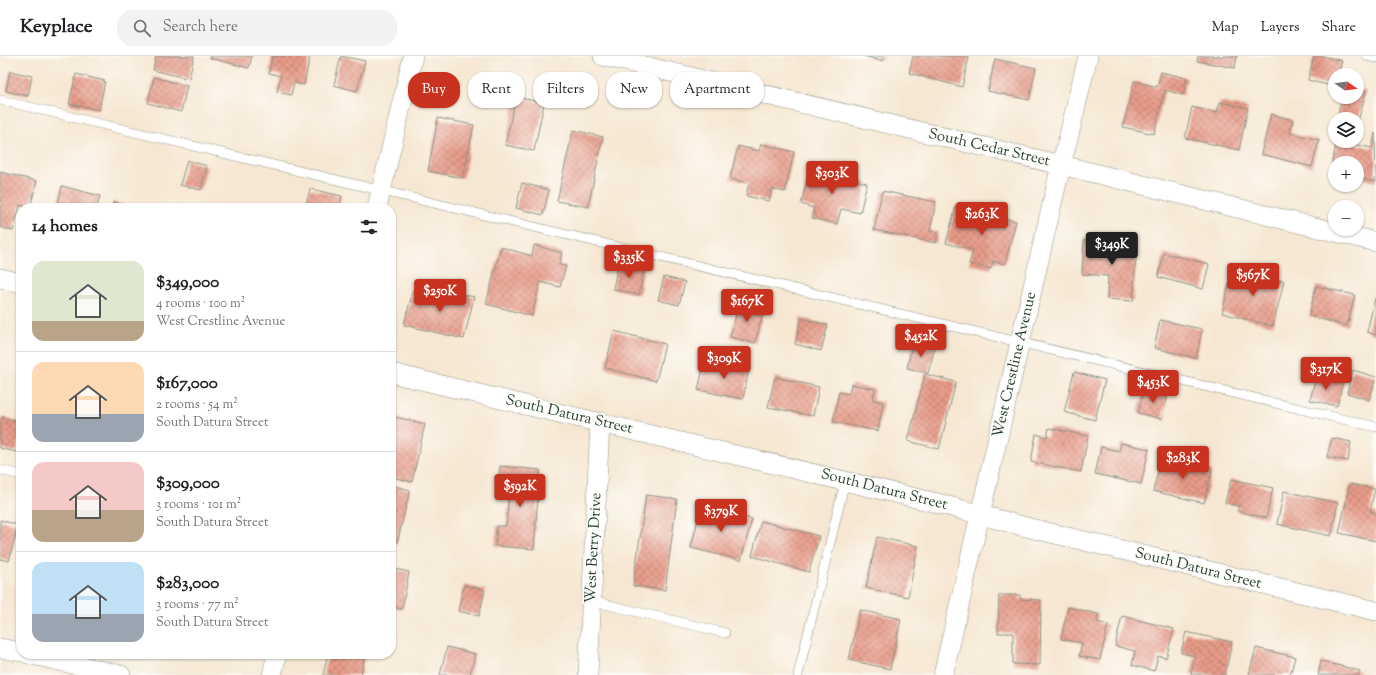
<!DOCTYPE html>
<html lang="en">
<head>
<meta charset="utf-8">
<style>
  :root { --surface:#fff; --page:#f2f2f2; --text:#202124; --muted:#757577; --line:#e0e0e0; --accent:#c8321e }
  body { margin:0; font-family:"Sorts Mill Goudy",serif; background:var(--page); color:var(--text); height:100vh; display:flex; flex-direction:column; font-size:15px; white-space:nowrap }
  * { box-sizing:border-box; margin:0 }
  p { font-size:13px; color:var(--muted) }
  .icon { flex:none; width:22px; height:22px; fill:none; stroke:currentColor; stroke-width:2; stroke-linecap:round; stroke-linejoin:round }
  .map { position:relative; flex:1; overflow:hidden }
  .panel { position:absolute; left:16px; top:147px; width:380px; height:456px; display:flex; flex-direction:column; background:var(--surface); border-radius:16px; box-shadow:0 1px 3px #0004 }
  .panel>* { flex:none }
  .top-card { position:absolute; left:408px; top:16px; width:380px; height:36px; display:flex; gap:8px }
  .needle { width:26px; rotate:103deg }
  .buttons { position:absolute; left:1328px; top:12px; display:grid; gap:8px }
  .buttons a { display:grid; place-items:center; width:36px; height:36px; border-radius:50%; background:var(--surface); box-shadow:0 1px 3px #0004; font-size:20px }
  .price { position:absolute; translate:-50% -34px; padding:0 9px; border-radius:4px; background:var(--accent); color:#fff; font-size:13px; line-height:26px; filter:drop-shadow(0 1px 2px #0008) }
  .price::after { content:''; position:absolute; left:50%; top:24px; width:12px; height:9px; margin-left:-6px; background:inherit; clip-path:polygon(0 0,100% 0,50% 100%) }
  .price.on { background:#222; color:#fff }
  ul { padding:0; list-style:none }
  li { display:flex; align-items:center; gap:12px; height:100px; padding:0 16px }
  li+li { border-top:1px solid var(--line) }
  li span { display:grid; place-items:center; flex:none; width:112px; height:80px; border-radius:12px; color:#555 }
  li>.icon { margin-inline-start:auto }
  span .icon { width:48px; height:48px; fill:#fffc; stroke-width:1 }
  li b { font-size:17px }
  h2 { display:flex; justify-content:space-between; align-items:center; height:48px; padding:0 16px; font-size:17px }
  .tag { padding:0 14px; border-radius:16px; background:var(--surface); box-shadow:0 1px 3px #0004; font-size:14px; line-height:36px }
  .tag.on { background:var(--accent); color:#fff }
  header { display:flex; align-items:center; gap:24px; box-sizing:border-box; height:56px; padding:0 20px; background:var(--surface); border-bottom:1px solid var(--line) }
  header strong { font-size:19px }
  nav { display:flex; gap:22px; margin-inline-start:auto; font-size:14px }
  .search { width:280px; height:36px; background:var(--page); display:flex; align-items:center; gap:10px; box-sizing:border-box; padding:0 14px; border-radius:16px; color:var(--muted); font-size:15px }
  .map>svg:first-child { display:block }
</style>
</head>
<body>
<header>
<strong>Keyplace</strong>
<div class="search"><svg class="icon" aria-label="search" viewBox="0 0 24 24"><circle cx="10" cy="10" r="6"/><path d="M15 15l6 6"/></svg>Search here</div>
<nav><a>Map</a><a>Layers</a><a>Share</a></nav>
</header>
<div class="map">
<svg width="1376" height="619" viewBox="0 0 1376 619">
  <defs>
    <pattern id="building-cross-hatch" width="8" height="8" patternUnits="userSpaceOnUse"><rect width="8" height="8" fill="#e99b89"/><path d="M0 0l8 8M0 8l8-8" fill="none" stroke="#bc8071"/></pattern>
  </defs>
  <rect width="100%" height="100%" fill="#fdfcf7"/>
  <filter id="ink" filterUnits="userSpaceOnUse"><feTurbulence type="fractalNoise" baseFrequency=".025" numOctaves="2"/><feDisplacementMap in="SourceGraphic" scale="8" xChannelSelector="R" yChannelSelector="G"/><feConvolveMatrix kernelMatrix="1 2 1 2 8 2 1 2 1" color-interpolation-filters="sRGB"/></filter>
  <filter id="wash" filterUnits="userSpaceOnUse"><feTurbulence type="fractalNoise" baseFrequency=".012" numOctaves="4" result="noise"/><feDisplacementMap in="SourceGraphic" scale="16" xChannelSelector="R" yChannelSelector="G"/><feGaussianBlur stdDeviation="0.9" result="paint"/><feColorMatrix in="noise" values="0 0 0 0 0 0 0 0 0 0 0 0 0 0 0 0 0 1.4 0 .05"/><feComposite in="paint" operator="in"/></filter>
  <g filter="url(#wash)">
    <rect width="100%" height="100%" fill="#f6e7d2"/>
    <g id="blocks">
      <path fill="url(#building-cross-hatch)" d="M156,0h38l-5,23 -36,-9z
        M210,0h42l-3,12 -39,-10z
        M272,0h38l-6,29 -10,-2 -3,12 -14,-3 4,-16 -12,-3z
        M341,0l24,5 -8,30 -23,-6z
        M864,0h20l-1,5z
        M913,0h51l5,1 -7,30 -53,-14z
        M1198,0h39l-2,12 -38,-7z
        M1314,0h9l19,5 -4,14h-3v12l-27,-7z
        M995,3l41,9 -7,32 -41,-9z
        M10,15l22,5 -4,20 -22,-5z
        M1161,16l26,6 -4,17 -18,-5 -11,44 -31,-7 11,-46 23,6z
        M76,18l29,7 -6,29 -30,-6z
        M154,21l33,9 -6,26 -33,-9z
        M1357,33l9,2 -8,31 -1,-1v-2h-10l-10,-2 5,-20h15z
        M516,41l28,6 -10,48 -29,-6z
        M1220,46l28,6 -9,42 -54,-12 7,-31 25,6z
        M1271,58l22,6 -3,13 29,7 -7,27 -51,-13z
        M438,62l36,7 -11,53 -35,-7z
        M573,74l30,7 -15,70 -31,-6z
        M1375,77l1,49 -19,-4v-15h-22v10l-5,-1 7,-31 35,7z
        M761,88l33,8 -9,40 -13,-3 -3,12 -23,-5 3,-13 -19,-4 8,-33 21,5z
        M187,104l20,6 -6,24 -21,-5z
        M810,113l57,14 -7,30 -19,-4 -4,15 -25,-6 2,-10 -13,-4z
        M0,116l37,9 -7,27 -10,-3 -7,26 -13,-4z
        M522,127l27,7 -6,25 -27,-7z
        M62,130l38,10 -3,12h-40z
        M310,133l32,7 -3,12h-34z
        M882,135l54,11 -6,29 8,1 -2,11 -62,-13z
        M113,146l16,4 -1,2h-16z
        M956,150l60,15 -11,43 -12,-3 -2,8 -22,-5 4,-14 -27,-7z
        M1084,184l53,4 -4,57 -26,-2 1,-23 -26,-2z
        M534,189l28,8 -3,12 7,1 -6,21 -20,-5 -8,34 -46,-12 15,-57 31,9z
        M1164,197l45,11 -6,25 -45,-12z
        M618,207l26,5 -5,27 -26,-6z
        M1233,213l51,12 -11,45 -51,-13z
        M664,221l21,5 -6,23 -21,-5z
        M1316,230l39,9 -8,31 -38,-10z
        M413,234l38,9 2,-7 21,5 -10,42 -60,-14z
        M1375,242h1v37l-9,-3z
        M739,247l25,7 -9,33 -25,-6z
        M801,262l27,7 -7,26 -26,-7z
        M1160,264l42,9 -6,29 -42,-10z
        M614,275l51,13 -9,37 -51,-13z
        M913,287l22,5 -7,25 -21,-5z
        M705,304l44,9 -6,30 -45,-9z
        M1353,314l23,7 -7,23 -22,-7z
        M1074,316l31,8 -10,40 -31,-8z
        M925,318l31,8 -17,67 -31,-8z
        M1316,320l27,6 -6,24 -27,-6z
        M775,321l44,10 -6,29 -45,-9z
        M851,328l24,5 -2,11 10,2 -5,29 -45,-9 6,-30 10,2z
        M1144,333l24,6 -6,24 -24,-6z
        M391,360l34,8 -13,58 -21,-5z
        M2,361l19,5v9l-5,21 -16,-4v-23z
        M1049,372l39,8 -7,36 -50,-10 5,-28 11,3z
        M1332,382l19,4 -3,19 -21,-4z
        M1121,387l28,6 -8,35 -46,-10 6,-27 18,4z
        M1181,399l17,4 -2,9 16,3 -8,32 -51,-12 8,-31 18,4z
        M500,410l40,4 -6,79 -39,-3 2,-20h9l4,-41 -12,-1z
        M1231,423l42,9 -7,30 -29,-7 2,-5 -14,-3z
        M1350,428l25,5 -5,22 6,2v28l-37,-8z
        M391,429l19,5 -13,53 -6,-2z
        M1284,435l54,12 -7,33 -54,-12z
        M646,439l31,4 -12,91 -32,-4z
        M701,451l51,12 -11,41 -50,-12z
        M0,464l18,5 -9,36 -9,-2z
        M761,465l58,15 -10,36 -57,-16z
        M877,481l41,9 -10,51 -42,-9z
        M391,512l18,4 -7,37 -11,-2z
        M464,529l21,5 -6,26 -21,-5z
        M999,539h21v4l21,1 -1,65 -27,-1v-31h-15z
        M1068,551l30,7 -1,8 11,3 -8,35 -21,-4 3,-13 -21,-4z
        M860,554l41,9 -11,50 -41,-9z
        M1122,560l52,13 -8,29 -8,-2 -4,15 -22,-6 3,-14 -20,-5z
        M1186,576l46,10 -7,33 -34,-1 4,-18 -14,-3z
        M447,591l28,7 -5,21h-30z
        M1256,592l39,9 -5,18h-35l-6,-1z
        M328,598h37l-4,21h-38z
        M1321,605l39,10 -1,4h-41z"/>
    </g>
  </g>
  <g filter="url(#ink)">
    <use href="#blocks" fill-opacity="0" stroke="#8a9283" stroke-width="1"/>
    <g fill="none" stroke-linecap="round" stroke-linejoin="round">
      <defs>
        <path id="service" d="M1367,0l9,2
          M0,44l1376,327
          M0,414l21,5
          M592,545l133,32
          M798,619l47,-194"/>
        <path id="minor" d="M603,0l458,109 315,77
          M377,152l36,-152
          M0,222l21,5
          M391,317l546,130 89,24 350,84
          M0,592l21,4
          M28,598l93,21
          M272,619l5,-21
          M588,619l12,-253
          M943,619l118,-510 7,-26 20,-83"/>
      </defs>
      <use href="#service" stroke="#8a9283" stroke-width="10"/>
      <use href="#minor" stroke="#8a9283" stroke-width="20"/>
      <use href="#service" stroke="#fff" stroke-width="9"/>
      <use href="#minor" stroke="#fff" stroke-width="19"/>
    </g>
  </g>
  <g text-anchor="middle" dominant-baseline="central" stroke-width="3.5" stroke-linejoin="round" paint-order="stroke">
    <g font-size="15" fill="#1f3d34" stroke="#fdfcf7">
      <text transform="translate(989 92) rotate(13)">South Cedar Street</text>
      <text transform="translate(1015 309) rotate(-77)">West Crestline Avenue</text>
      <text transform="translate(569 359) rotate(13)">South Datura Street</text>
      <text transform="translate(884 434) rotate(14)">South Datura Street</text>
      <text transform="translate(594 492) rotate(-87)">West Berry Drive</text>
      <text transform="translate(1198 513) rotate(14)">South Datura Street</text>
    </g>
  </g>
</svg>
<div class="buttons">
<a><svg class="needle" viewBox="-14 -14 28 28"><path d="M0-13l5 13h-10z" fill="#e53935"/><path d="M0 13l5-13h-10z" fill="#757577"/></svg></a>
<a><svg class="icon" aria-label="layers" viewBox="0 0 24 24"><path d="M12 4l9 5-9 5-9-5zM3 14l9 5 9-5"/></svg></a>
<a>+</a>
<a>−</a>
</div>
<b class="price" style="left:832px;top:139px">$303K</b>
<b class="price" style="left:982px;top:180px">$263K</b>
<b class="price on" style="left:1112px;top:210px">$349K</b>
<b class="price" style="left:629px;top:223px">$335K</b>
<b class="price" style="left:1253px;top:241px">$567K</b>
<b class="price" style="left:440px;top:257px">$250K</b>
<b class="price" style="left:747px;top:267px">$167K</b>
<b class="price" style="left:921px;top:302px">$452K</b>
<b class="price" style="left:724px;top:324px">$309K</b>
<b class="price" style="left:1326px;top:335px">$317K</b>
<b class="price" style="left:1153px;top:348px">$453K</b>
<b class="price" style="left:1183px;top:424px">$283K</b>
<b class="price" style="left:520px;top:452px">$592K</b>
<b class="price" style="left:721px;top:477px">$379K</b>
<div class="top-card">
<a class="tag on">Buy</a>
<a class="tag">Rent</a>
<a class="tag">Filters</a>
<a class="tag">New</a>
<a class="tag">Apartment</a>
</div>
<section class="panel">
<h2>14 homes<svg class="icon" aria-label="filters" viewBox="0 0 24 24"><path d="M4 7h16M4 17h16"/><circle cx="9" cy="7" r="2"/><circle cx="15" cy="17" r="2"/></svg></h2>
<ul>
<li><span style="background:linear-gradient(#dfe7d0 75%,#b9a48a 0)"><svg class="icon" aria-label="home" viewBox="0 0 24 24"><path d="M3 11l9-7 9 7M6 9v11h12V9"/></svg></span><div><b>$349,000</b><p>4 rooms · 100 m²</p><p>West Crestline Avenue</p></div></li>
<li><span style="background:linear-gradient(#ffd9b3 65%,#9aa5b1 0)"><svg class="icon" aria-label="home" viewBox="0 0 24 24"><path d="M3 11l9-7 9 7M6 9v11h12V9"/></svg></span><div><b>$167,000</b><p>2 rooms · 54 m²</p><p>South Datura Street</p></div></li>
<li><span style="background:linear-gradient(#f6c9c9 60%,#b9a48a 0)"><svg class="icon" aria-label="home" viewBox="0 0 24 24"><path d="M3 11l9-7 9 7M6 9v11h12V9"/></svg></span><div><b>$309,000</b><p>3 rooms · 101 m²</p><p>South Datura Street</p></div></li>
<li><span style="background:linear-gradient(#bfe0f5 65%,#9aa5b1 0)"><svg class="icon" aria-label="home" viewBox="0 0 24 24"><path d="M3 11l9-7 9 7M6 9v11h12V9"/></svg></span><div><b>$283,000</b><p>3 rooms · 77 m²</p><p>South Datura Street</p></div></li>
</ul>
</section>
</div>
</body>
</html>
